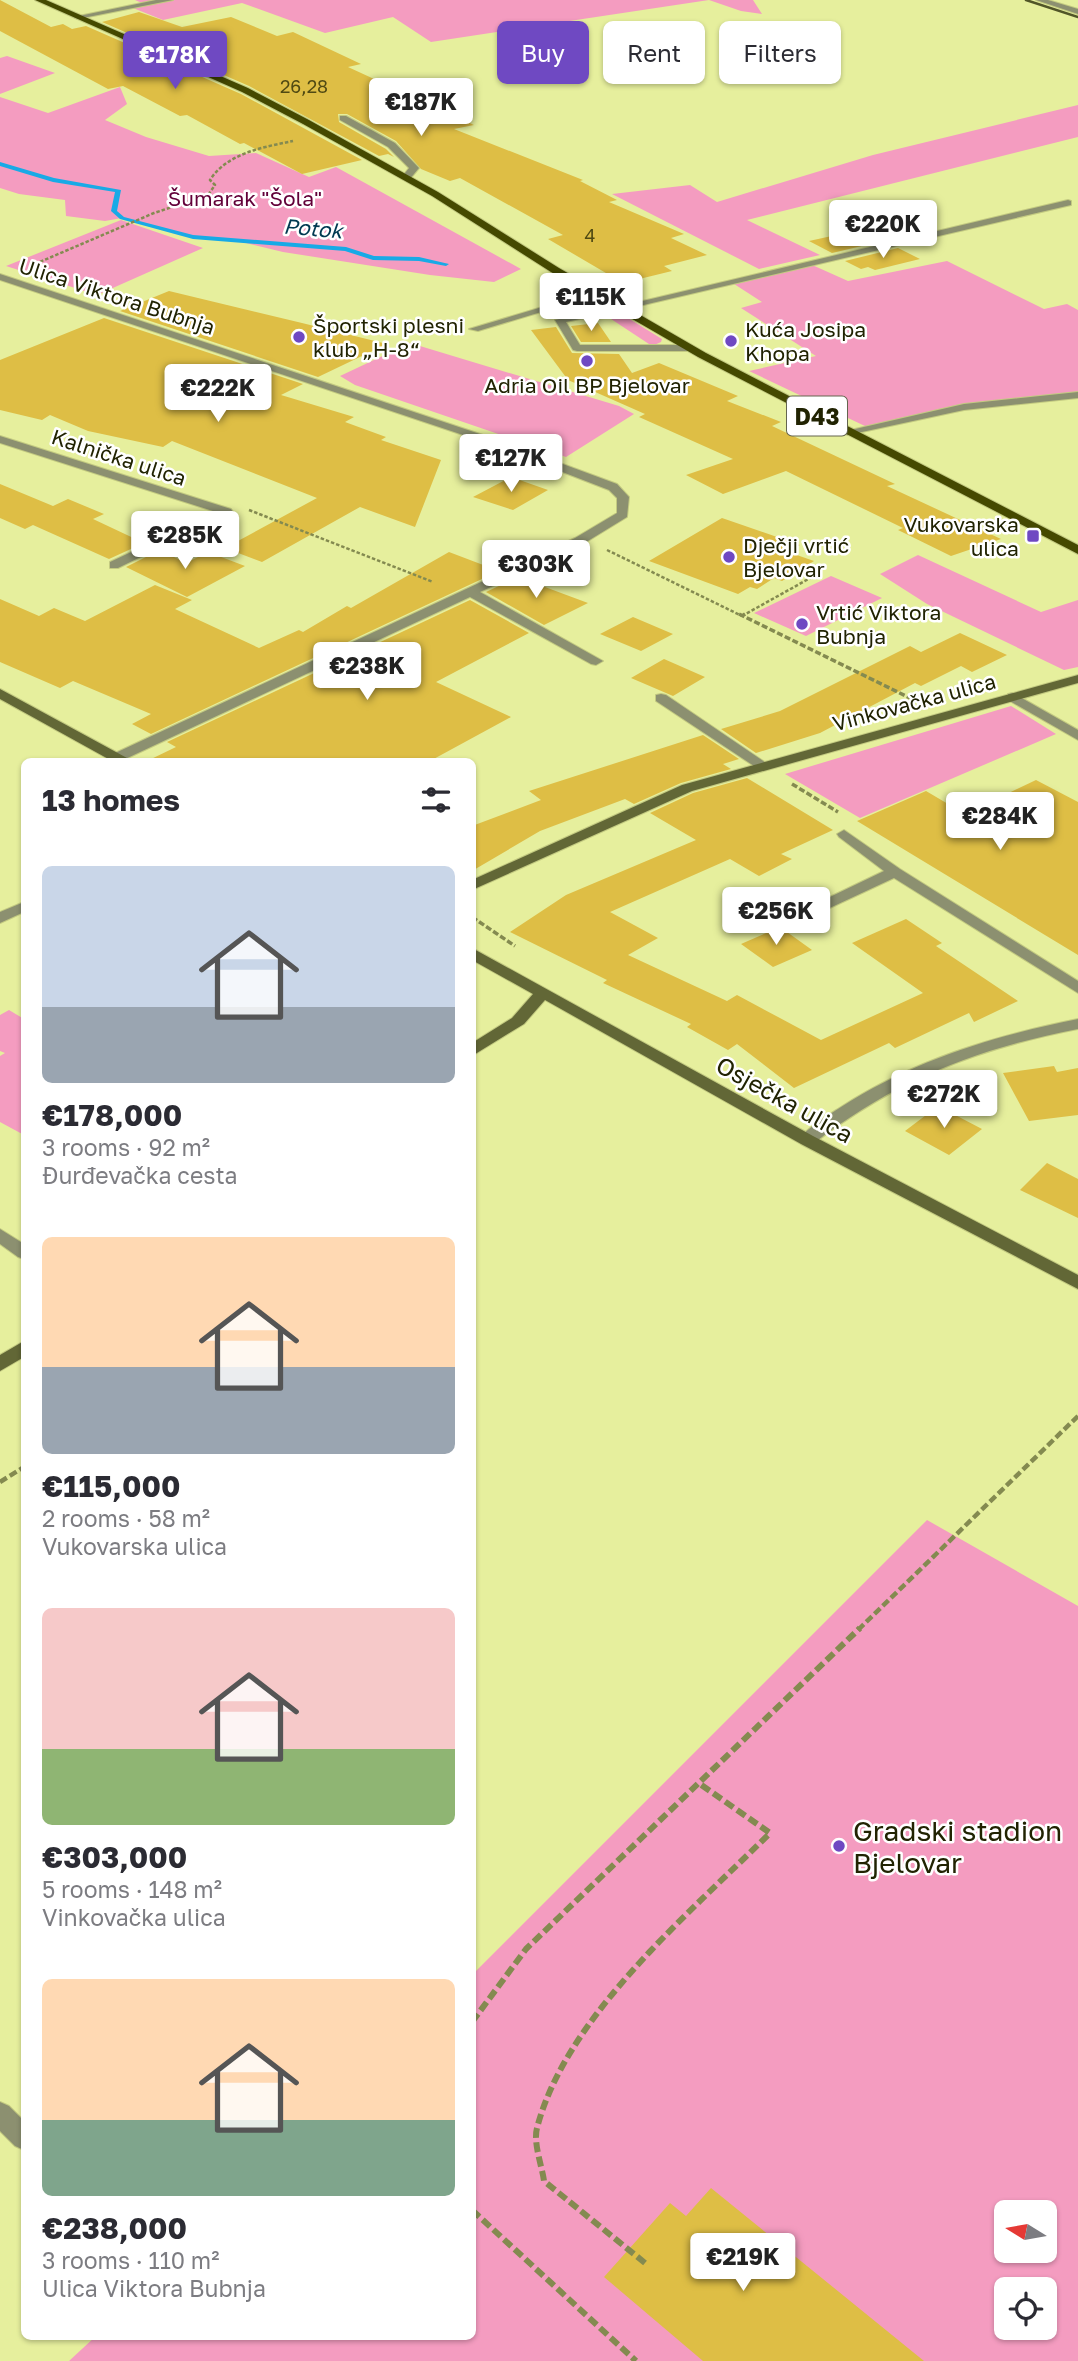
<!DOCTYPE html>
<html lang="en">
<head>
<meta charset="utf-8">
<style>
  :root { --surface:#fff; --page:#f2f2f3; --text:#2b2b33; --muted:#7c7c81; --accent:#6f49c2 }
  body { margin:0; font-family:"Golos Text",sans-serif; background:var(--page); color:var(--text); height:100vh; display:flex; flex-direction:column; font-size:26px; white-space:nowrap }
  * { box-sizing:border-box; margin:0 }
  p { font-size:23px; color:var(--muted) }
  .icon { flex:none; width:38px; height:38px; fill:none; stroke:currentColor; stroke-width:2; stroke-linecap:round; stroke-linejoin:round }
  .map { position:relative; flex:1; overflow:hidden }
  .panel { position:absolute; left:21px; top:758px; width:455px; height:1582px; display:flex; flex-direction:column; background:var(--surface); border-radius:10px; box-shadow:0 2px 5px #0004 }
  .panel>* { flex:none }
  .top-card { position:absolute; left:497px; top:21px; width:476px; height:63px; display:flex; gap:14px }
  .needle { width:46px; rotate:281deg }
  .tools { position:absolute; left:994px; top:2200px; display:grid; gap:14px }
  .tools a { display:grid; place-items:center; width:63px; height:63px; border-radius:10px; background:var(--surface); box-shadow:0 2px 5px #0004; font-size:35px }
  .price { position:absolute; translate:-50% -60px; padding:0 16px; border-radius:7px; background:#fff; color:#222; font-size:23px; line-height:46px; filter:drop-shadow(0 2px 4px #0008) }
  .price::after { content:''; position:absolute; left:50%; top:42px; width:21px; height:16px; margin-left:-10px; background:inherit; clip-path:polygon(0 0,100% 0,50% 100%) }
  .price.active { background:var(--accent); color:#fff }
  ul { padding:0; list-style:none }
  li { display:grid; align-content:center; gap:14px; height:371px; padding:0 21px }
  li span { display:grid; place-items:center; height:217px; border-radius:10px; color:#555 }
  li>.icon { margin-inline-start:auto }
  span .icon { width:126px; height:126px; fill:#fffc; stroke-width:1 }
  li b { font-size:30px }
  h2 { display:flex; justify-content:space-between; align-items:center; height:84px; padding:0 21px; font-size:30px }
  .pill { padding:0 24px; border-radius:10px; background:var(--surface); box-shadow:0 2px 5px #0004; font-size:24px; line-height:63px }
  .pill.active { background:var(--accent); color:#fff }
  .map>svg:first-child { display:block }
</style>
</head>
<body>
<div class="map">
<svg width="1078" height="2361" viewBox="0 0 1078 2361">
  <rect width="100%" height="100%" fill="#e6ef9d"/>
  <path fill="#f49cc0" fill-rule="evenodd" d="M135,0h618l9,14 -21,-3 -32,-11 -278,42 -38,-25 -68,16 -83,-30 -79,17 -30,-12 -3,-2 12,-3z
    M7,56l48,17 -55,21v-36z
    M120,87l7,17 -22,16 41,17 63,19 47,-3 53,24 27,-10 185,102 -27,13 -64,-7 -147,-23 -41,-10 -49,-5 -71,-19 -17,3 -39,-5 -1,-16 -46,-6 -19,-6v-91l48,16z
    M1078,105v32l-331,83 73,35 -61,14 -147,-75 78,-9 27,17 156,-47z
    M121,220l82,28 -106,47 -91,-29z
    M947,261l97,48 23,-5 11,6v85l-114,12 -97,20 -118,-56 67,-15 -75,-48 21,-6 -31,-20 79,-18 38,17z
    M616,316l12,2 34,21 -1,3 -9,4 -44,-29z
    M410,343l209,63 15,8 -68,43 -211,-72 -15,-9z
    M918,555l123,57 37,-12v67l-14,3 -137,-66 -47,-30z
    M831,576l51,22 -76,38 -52,-23z
    M1011,706l45,28 -196,84 -75,-44z
    M9,1010l15,9v116l-24,-13v-66l5,-3 -5,-2v-36z
    M927,1520l151,86v755h-1009l27,-25h376l1,-362zM1006,2212h39v38h-39zM1006,2289h39v39h-39z"/>
  <g fill="none" stroke-linecap="round" stroke-linejoin="round">
    <path fill="#18aae6" fill-rule="evenodd" d="M0,162l54,16 67,12 -4,21 7,6 69,18 153,12 28,9 45,1 30,7 -3,2 -27,-5 -46,-1 -28,-9 -152,-12 -73,-20 -9,-8 4,-19 -62,-10 -53,-16z"/>
  </g>
  <path fill="#debe45" d="M0,0l51,27 12,-3 9,5 14,-3 155,68 121,66 -60,14 -58,-31 -4,1 -53,-29 -7,1 -57,-30 -15,3 -108,-58z
    M139,12l43,15 49,-10 46,19 16,-4 68,32 -13,3 126,58 -20,4 129,51 -3,1 37,19 -8,2 75,32 -13,4 36,17 -43,11 8,5 -49,12 -75,-44 15,-4 -103,-57 -10,3 -29,-12 -25,-28 -49,-27h-9l1,8 47,27 8,8 -6,-3 -9,2 -130,-70 -147,-64z
    M859,230l24,11 -51,12 -23,-12z
    M898,248l22,11 -45,11 -7,-3 -7,2 -16,-8z
    M169,291l133,32 85,21 -69,33 -198,-66z
    M104,318l199,66 -22,11 73,22 -9,5 41,15 -5,3 60,20 -26,67 -55,-20 -98,55 -37,-14 92,-50 -145,-57 -9,6 -75,-16 -38,-16 -8,5 -42,-10v-50z
    M598,323l13,19h-30l-10,-16z
    M556,327l16,26 47,1 13,19 27,-10 79,33 -11,5 54,21 -9,4 123,58 -8,2 114,53 -50,17 -53,-26 5,-2 -117,-57 -63,23 -37,-19 47,-16 -94,-42 6,-3 -77,-34 -37,-50z
    M511,477l37,13 -35,20 -40,-13z
    M0,484l53,22 15,-7 36,15 -11,5 51,24 -35,16 -76,-34 -8,4 -25,-11z
    M722,518l78,27 -12,7 26,9 -32,20 -8,-3 -17,11 -7,-2 -12,7 -89,-33z
    M160,550l26,13 22,-11 37,14 -58,31 -61,-30z
    M449,552l50,19 -348,163 -19,-10 19,-10 -78,-33 -13,7 -60,-26v-63l39,17 15,-8 31,13 70,-36 37,15 -17,9 84,39 40,-18 4,2 44,-26 4,2z
    M518,577l70,26 -44,22 -58,-33z
    M470,600l59,33 -93,49 75,35 -81,44h-283l29,-14 -9,-5z
    M633,617l40,17 -32,17 -41,-17z
    M960,633l47,22 -35,17 -11,-6 -40,20 -6,-3 -95,50 -64,20 -35,-24 59,-18 130,-65 11,6z
    M664,659l41,18 -32,19 -42,-18z
    M703,735l36,24 -16,5 8,5 -50,14 -47,21 -9,-5 -85,32 -68,40v-45l69,-26 -12,-9z
    M747,778l86,52 -52,24 11,5 -33,17 -29,-17 -120,53 48,26 -30,17 99,46 10,-6 84,45 102,-47 -71,-50 54,-24 36,24 -6,3 82,55 -44,21 -5,-9 -74,35 -6,-5 -95,45 -57,-44 -9,6 -41,-23 4,-3 -88,-41 4,-3 -97,-48 56,-37 130,-55 -46,-27 43,-20z
    M1036,780l42,22v153l-221,-134 69,-30 39,23z
    M780,927l32,23 -39,17 -32,-23z
    M1054,1066l3,6 21,-4v47l-49,6 -26,-48z
    M938,1106l44,23 -33,26 -44,-24z
    M1047,1163l31,16v39l-58,-28z
    M711,2188l213,173h-221l-99,-84 66,-74 16,13z"/>
  <g fill="none" stroke-linecap="round" stroke-linejoin="round">
    <defs>
      <path id="lane" d="M1036,0h12l30,9v5z
        M340,116h6l49,27 24,25 -10,12 -8,-2 8,-10 -21,-21 -48,-27z
        M592,292l9,2 -123,37 -9,-2z
        M618,305l4,1v4l-56,12 14,23h111l5,3 -5,3h-114l-4,-1 -18,-30z
        M661,694l5,1 103,70 -7,4 -5,-1 -101,-67v-6z
        M0,2102l9,4 15,15v29l-9,-4 -15,-15z"/>
      <path id="street" d="M156,0h17l-95,19 -4,-2z
        M1068,200l3,1v4l-453,106 -5,-3z
        M0,274l495,165 122,45 12,13 -2,20 -44,27 -103,48 123,69 -7,4 -5,-1 -121,-67 -349,164h-10v-6l464,-217 42,-25v-15l-8,-8 -122,-47 -487,-163z
        M1078,392v6l-114,12 -116,25 -6,-3 122,-28z
        M0,436l231,73 2,3 -115,56h-8v-6l106,-50 -216,-69z
        M1013,693l65,37v10l-70,-40v-6z
        M844,830l56,39 178,112v12l-184,-115 -75,35h-10l-3,-3 3,-3 75,-36 -45,-34 -2,-3z
        M24,902v10l-24,11v-11z
        M1078,1019v10c-102,20 -182,51 -265,115l-6,1 -9,-5c10,-13 29,-24 43,-33 73,-47 152,-71 237,-88z
        M0,1229l24,15v15l-6,-2 -18,-13z"/>
      <path id="secondary" d="M1078,675v8l-386,108 -220,99v-10l210,-95z
        M0,689l127,69 2,3h-17l-112,-62z
        M472,948l341,188 265,139v14l-277,-145 -256,-144 -21,24 -52,32v-13l40,-25 21,-24 -61,-34z
        M24,1341v16l-24,14v-16z"/>
      <path id="primary" d="M35,0h11l202,88 61,32 129,72 121,76 147,85 372,192v9l-380,-197 -147,-85 -119,-76 -129,-72 -61,-32z"/>
    </defs>
    <use href="#lane" stroke="#c3ca81" stroke-width="2"/>
    <use href="#street" stroke="#c3ca81" stroke-width="2"/>
    <use href="#secondary" stroke="#c3ca81" stroke-width="2"/>
    <use href="#primary" stroke="#c3ca81" stroke-width="2"/>
    <path stroke="#848a50" stroke-width="2.5" stroke-dasharray="3.5 2" stroke-linecap="butt" d="M35,264l119,-51 54,-18 7,-10 -5,-5c17,-27 54,-33 83,-39
      M249,510l184,72
      M607,550l135,66
      M742,616l79,-44"/>
    <path stroke="#848a50" stroke-width="3.5" stroke-dasharray="6 2.5" stroke-linecap="butt" d="M739,614l175,86
      M742,616l3,-2
      M792,784l46,28
      M472,917l43,29"/>
    <path stroke="#848a50" stroke-width="4.5" stroke-dasharray="8 3.5" stroke-linecap="butt" d="M0,1482l24,-15
      M858,1630l220,-214"/>
    <path stroke="#848a50" stroke-width="6" stroke-dasharray="10 4.5" stroke-linecap="butt" d="M472,2022l54,-73 334,-321
      M472,2210l164,151
      M645,2263l-101,-82c-2,-15 -11,-38 -7,-53 29,-112 153,-215 233,-295l-70,-49"/>
    <use href="#lane" fill="#8c9070" fill-rule="evenodd"/>
    <use href="#street" fill="#8c9070" fill-rule="evenodd"/>
    <use href="#secondary" fill="#626736" fill-rule="evenodd"/>
    <use href="#primary" fill="#454900" fill-rule="evenodd"/>
    <path stroke="#515528" stroke-width="2.5" d="M1026,0l52,17"/>
  </g>
  <g fill="#6f49c2" stroke="#fff" stroke-width="2.5">
    <circle cx="299" cy="337" r="7"/>
    <circle cx="731" cy="341" r="7"/>
    <circle cx="587" cy="361" r="7"/>
    <rect x="1026" y="529" width="14" height="14" rx="3.5"/>
    <circle cx="729" cy="557" r="7"/>
    <circle cx="802" cy="624" r="7"/>
    <circle cx="839" cy="1846" r="7"/>
  </g>
  <g text-anchor="middle" dominant-baseline="central" stroke-width="5" stroke-linejoin="round" paint-order="stroke">
    <g font-size="18" fill="#504a13">
      <text x="304" y="86">26,28</text>
      <text x="590" y="235">4</text>
    </g>
    <g font-size="21" fill="#620039" stroke="#fff">
      <text x="245" y="198">Šumarak "Šola"</text>
    </g>
    <g font-size="21" font-style="italic" fill="#003951" stroke="#fff">
      <text transform="translate(313 228) rotate(5)">Potok</text>
    </g>
    <g font-size="21" fill="#212302" stroke="#fff">
      <text transform="translate(117 296) rotate(18)">Ulica Viktora Bubnja</text>
      <text transform="translate(119 457) rotate(18)">Kalnička ulica</text>
      <text transform="translate(914 702) rotate(-15)">Vinkovačka ulica</text>
    </g>
    <g font-size="21" fill="#212302" stroke="#fff" text-anchor="start">
      <text x="313" y="325">Športski plesni<tspan x="313" dy="24">klub „H-8“</tspan></text>
      <text x="745" y="329">Kuća Josipa<tspan x="745" dy="24">Khopa</tspan></text>
      <text x="587" y="385" text-anchor="middle">Adria Oil BP Bjelovar</text>
      <text x="1019" y="524" text-anchor="end">Vukovarska<tspan x="1019" dy="24">ulica</tspan></text>
      <text x="743" y="545">Dječji vrtić<tspan x="743" dy="24">Bjelovar</tspan></text>
      <text x="816" y="612">Vrtić Viktora<tspan x="816" dy="24">Bubnja</tspan></text>
    </g>
    <rect fill="#fff" stroke="#64654e" stroke-width="2" x="787" y="396.5" width="60" height="39" rx="5"/>
    <g font-size="23" font-weight="bold" fill="#212302">
      <text x="817" y="416">D43</text>
    </g>
    <g font-size="24" fill="#212302" stroke="#fff">
      <text transform="translate(785 1099) rotate(29)">Osječka ulica</text>
    </g>
    <g font-size="28" fill="#212302" stroke="#fff" text-anchor="start">
      <text x="853" y="1830">Gradski stadion<tspan x="853" dy="32">Bjelovar</tspan></text>
    </g>
  </g>
</svg>
<div class="tools">
<a><svg class="needle" viewBox="-14 -14 28 28"><path d="M0-13l5 13h-10z" fill="#e53935"/><path d="M0 13l5-13h-10z" fill="#7c7c81"/></svg></a>
<a><svg class="icon" aria-label="locate" viewBox="0 0 24 24"><circle cx="12" cy="12" r="6"/><path d="M12 2v4M12 18v4M2 12h4M18 12h4"/></svg></a>
</div>
<b class="price active" style="left:175px;top:91px">€178K</b>
<b class="price" style="left:421px;top:138px">€187K</b>
<b class="price" style="left:883px;top:260px">€220K</b>
<b class="price" style="left:591px;top:333px">€115K</b>
<b class="price" style="left:218px;top:424px">€222K</b>
<b class="price" style="left:511px;top:494px">€127K</b>
<b class="price" style="left:185px;top:571px">€285K</b>
<b class="price" style="left:536px;top:600px">€303K</b>
<b class="price" style="left:367px;top:702px">€238K</b>
<b class="price" style="left:1000px;top:852px">€284K</b>
<b class="price" style="left:776px;top:947px">€256K</b>
<b class="price" style="left:944px;top:1130px">€272K</b>
<b class="price" style="left:743px;top:2293px">€219K</b>
<div class="top-card">
<a class="pill active">Buy</a>
<a class="pill">Rent</a>
<a class="pill">Filters</a>
</div>
<section class="panel">
<h2>13 homes<svg class="icon" aria-label="filters" viewBox="0 0 24 24"><path d="M4 7h16M4 17h16"/><circle cx="9" cy="7" r="2"/><circle cx="15" cy="17" r="2"/></svg></h2>
<ul>
<li><span style="background:linear-gradient(#c9d6e8 65%,#9aa5b1 0)"><svg class="icon" aria-label="home" viewBox="0 0 24 24"><path d="M3 11l9-7 9 7M6 9v11h12V9"/></svg></span><div><b>€178,000</b><p>3 rooms · 92 m²</p><p>Đurđevačka cesta</p></div></li>
<li><span style="background:linear-gradient(#ffd9b3 60%,#9aa5b1 0)"><svg class="icon" aria-label="home" viewBox="0 0 24 24"><path d="M3 11l9-7 9 7M6 9v11h12V9"/></svg></span><div><b>€115,000</b><p>2 rooms · 58 m²</p><p>Vukovarska ulica</p></div></li>
<li><span style="background:linear-gradient(#f6c9c9 65%,#8fb573 0)"><svg class="icon" aria-label="home" viewBox="0 0 24 24"><path d="M3 11l9-7 9 7M6 9v11h12V9"/></svg></span><div><b>€303,000</b><p>5 rooms · 148 m²</p><p>Vinkovačka ulica</p></div></li>
<li><span style="background:linear-gradient(#ffd9b3 65%,#7fa58c 0)"><svg class="icon" aria-label="home" viewBox="0 0 24 24"><path d="M3 11l9-7 9 7M6 9v11h12V9"/></svg></span><div><b>€238,000</b><p>3 rooms · 110 m²</p><p>Ulica Viktora Bubnja</p></div></li>
</ul>
</section>
</div>
</body>
</html>
